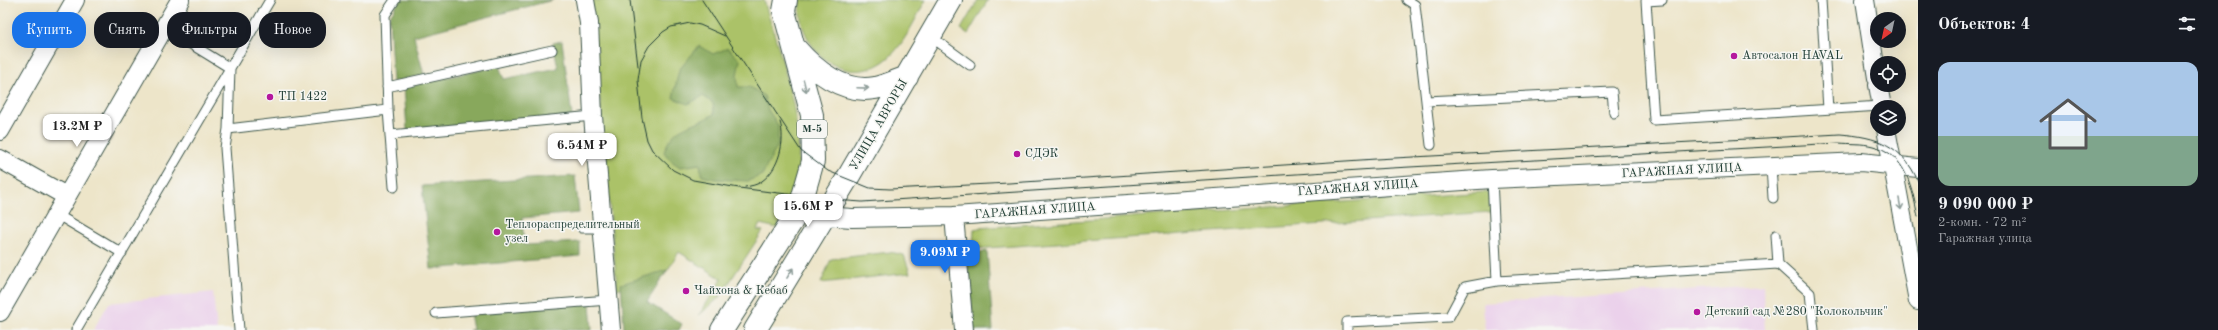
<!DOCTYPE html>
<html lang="ru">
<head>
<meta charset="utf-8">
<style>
  :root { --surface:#171b24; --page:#20242c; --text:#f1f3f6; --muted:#9ea1a6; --line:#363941; --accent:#1a73e8 }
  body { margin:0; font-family:"Old Standard TT",serif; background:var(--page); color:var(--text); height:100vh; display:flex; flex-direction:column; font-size:15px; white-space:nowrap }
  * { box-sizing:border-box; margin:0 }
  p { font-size:13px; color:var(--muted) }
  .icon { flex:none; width:22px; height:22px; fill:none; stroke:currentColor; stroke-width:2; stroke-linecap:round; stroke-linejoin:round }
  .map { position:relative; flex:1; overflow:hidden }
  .panel { display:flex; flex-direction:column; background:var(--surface); width:300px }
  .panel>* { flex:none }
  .banner { position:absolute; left:12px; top:12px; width:380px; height:36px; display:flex; gap:8px }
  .needle { width:26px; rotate:213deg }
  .buttons { position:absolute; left:1870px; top:12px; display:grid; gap:8px }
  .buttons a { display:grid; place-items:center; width:36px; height:36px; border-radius:50%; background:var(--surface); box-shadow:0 4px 16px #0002; font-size:20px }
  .price { position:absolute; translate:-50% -34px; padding:0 9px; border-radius:8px; background:#fff; color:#222; font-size:13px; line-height:26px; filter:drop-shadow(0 1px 2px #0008) }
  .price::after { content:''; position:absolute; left:50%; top:24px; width:12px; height:9px; margin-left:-6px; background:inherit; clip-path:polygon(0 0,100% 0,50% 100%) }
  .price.current { background:var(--accent); color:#fff }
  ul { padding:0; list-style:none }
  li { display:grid; align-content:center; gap:8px; height:212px; padding:0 20px }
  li+li { border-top:1px solid var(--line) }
  li span { display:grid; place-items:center; height:124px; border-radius:12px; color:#555 }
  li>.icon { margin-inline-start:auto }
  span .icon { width:72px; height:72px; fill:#fffc; stroke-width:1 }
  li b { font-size:17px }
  h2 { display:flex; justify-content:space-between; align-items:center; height:48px; padding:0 20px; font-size:17px }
  .chip { padding:0 14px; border-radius:16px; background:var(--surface); box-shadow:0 4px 16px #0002; font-size:14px; line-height:36px }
  .chip.current { background:var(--accent); color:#fff }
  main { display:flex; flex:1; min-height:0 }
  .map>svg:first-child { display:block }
</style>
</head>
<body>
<main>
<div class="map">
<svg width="1918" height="330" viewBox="0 0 1918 330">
  <rect width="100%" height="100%" fill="#f6f6f2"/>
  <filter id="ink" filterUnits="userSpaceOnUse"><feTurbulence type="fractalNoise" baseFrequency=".025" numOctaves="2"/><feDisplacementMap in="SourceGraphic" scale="8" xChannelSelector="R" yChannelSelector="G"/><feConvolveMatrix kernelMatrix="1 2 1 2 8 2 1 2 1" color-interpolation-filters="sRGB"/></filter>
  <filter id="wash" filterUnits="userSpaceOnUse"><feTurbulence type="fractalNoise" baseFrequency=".012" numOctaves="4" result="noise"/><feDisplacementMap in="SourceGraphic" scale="16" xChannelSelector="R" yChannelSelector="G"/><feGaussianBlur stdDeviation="0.9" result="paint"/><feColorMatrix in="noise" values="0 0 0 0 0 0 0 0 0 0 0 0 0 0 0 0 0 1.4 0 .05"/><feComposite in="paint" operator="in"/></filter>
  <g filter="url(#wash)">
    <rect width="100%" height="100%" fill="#ede5c9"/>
    <path fill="#ebd1eb" d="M1763,285l2,45h-280l-2,-27z
      M213,292l4,38h-124l16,-27z"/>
    <path fill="#abc267" stroke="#65804e" d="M591,0h173c16,55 39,115 34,173 -2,19 -12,38 -21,55l-17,-4 -3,6 6,1 -44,67 -20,17 23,-36 -43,-27 -15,24 -47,13z
      M800,0h126c-12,20 -23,49 -43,62 -43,28 -88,-18 -83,-62z
      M978,0h10l-20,34 -7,-5z
      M1485,192l4,2 2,18 -518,37 1,-19 4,-2z
      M890,252l14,3 6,18 -89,10 10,-24z"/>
    <path fill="#88a85c" stroke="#547248" d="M400,0h153l-139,36 10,39 -31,7 -4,-65z
      M562,41l10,75 -165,14 -3,-43 95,-21 5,13 54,-11 -5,-25z
      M699,46l14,8 15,-6 12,12 -3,15 1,12h12l14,9 4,14 10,15v20l-16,30 -14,6 -33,-2 -13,-3 -2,-12 -20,3 -10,-7 -6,-8c10,-29 28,-24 50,-38l-1,-11 -10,-7 -15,8 -15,-6 6,-28z
      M575,176l4,37 -57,5 2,27 56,-3v14l-149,13 -9,-83z
      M987,251l6,79h-19l-7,-73 3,-3z
      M667,270l-20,32 35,22 -3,6h-55l-3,-46z
      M590,303l2,27h-123h4l-3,-17z"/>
  </g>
  <g filter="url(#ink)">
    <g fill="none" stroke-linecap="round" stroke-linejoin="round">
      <defs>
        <path id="service" d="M1407,0l8,5 16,140
          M1662,0l-16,1 8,119 227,-14
          M1821,0l7,109
          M163,27l67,41 -2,61 -3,19 14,182
          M930,36l40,29
          M387,87l165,-37
          M1426,101l186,-9 2,21
          M228,129l160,-19
          M390,135l203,-19
          M1771,166l2,32
          M394,187l-6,-77 -3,-95 10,-15
          M56,214l66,39
          M582,228h20
          M1776,235l2,29 32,29 4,37
          M1497,281l281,-17
          M436,313l173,-13
          M76,330l194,-330
          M1347,330v-8l102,-5 16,-30 32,-6 -5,-102"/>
        <path id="minor" d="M585,0l4,23 4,93 18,214
          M1865,0l12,78
          M1878,85l4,22
          M1886,129l32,172
          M0,131l75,-131
          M0,159l66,37
          M799,210l25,6 28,2 102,-2 538,-37 369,-17 57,6
          M954,216l10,114
          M0,312l180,-312"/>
        <path id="primary" d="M795,48c19,22 48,46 80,40 10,-2 21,-7 32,-11
          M722,330l77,-120 14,-49 -1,-46 -28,-104 2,-11
          M755,330l92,-151 104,-179"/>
      </defs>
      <use href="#service" stroke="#3e564a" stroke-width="11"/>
      <use href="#minor" stroke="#3e564a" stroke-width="20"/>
      <use href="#primary" stroke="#3e564a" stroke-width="24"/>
      <use href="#service" stroke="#fff" stroke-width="9"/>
      <use href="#minor" stroke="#fff" stroke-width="18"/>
      <use href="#primary" stroke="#fff" stroke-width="22"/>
      <path stroke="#1f3d34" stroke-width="1" d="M630,0l8,66
        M702,0l99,151 27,20 42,17 20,1 119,-6 367,-24 464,-25c38,3 62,11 78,47
        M725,36l-25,-11 -10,-2 -19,4 -8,5 -14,14 -8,14 -3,20 4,38 5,22 5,10 21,20 20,10 46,8 95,12 28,2 512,-33 465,-26c11,1 23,0 34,3 33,8 39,42 45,71
        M745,187c5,-1 13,-2 17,-6 17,-12 24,-40 18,-59"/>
    </g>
    <defs><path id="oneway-shaft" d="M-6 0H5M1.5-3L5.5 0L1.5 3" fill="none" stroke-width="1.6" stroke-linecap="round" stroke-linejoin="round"/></defs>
    <g stroke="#8f9e9a">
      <use href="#oneway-shaft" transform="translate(805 86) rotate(76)"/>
      <use href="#oneway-shaft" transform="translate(863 88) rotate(2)"/>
      <use href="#oneway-shaft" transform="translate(1900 204) rotate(80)"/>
      <use href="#oneway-shaft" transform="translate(790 273) rotate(-59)"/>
    </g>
  </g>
  <g fill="#b5179e" stroke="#f6f6f2" stroke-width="1.5">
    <circle cx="1734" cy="56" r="4"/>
    <circle cx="270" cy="97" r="4"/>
    <circle cx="1017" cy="154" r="4"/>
    <circle cx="497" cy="232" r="4"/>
    <circle cx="686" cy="291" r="4"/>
    <circle cx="1697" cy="312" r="4"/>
  </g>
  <g text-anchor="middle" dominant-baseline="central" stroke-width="3" stroke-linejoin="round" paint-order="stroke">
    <rect fill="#f6f6f2" stroke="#60746d" stroke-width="1" x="797" y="120" width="30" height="18" rx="3"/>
    <g font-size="11" font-weight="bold" fill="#1f3d34">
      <text x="812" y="129">М-5</text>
    </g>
    <g font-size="12" fill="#1f3d34" stroke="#f6f6f2" text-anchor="start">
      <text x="1742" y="56">Автосалон HAVAL</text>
      <text x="278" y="97">ТП 1422</text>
      <text x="1025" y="154">СДЭК</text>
      <text x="505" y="225">Теплораспределительный<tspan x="505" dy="14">узел</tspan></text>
      <text x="694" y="291">Чайхона &amp; Кебаб</text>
      <text x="1705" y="312">Детский сад №280 "Колокольчик"</text>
    </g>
    <g font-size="12" fill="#1f3d34" stroke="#f6f6f2">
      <text transform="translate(879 125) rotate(-60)">УЛИЦА АВРОРЫ</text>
      <text transform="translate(1682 171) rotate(-3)">ГАРАЖНАЯ УЛИЦА</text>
      <text transform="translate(1358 188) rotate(-4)">ГАРАЖНАЯ УЛИЦА</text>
      <text transform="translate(1035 211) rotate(-4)">ГАРАЖНАЯ УЛИЦА</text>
    </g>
  </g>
</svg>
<div class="buttons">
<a><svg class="needle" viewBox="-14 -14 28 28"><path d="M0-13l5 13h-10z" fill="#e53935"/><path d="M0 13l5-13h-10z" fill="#9ea1a6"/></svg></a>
<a><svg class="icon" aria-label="locate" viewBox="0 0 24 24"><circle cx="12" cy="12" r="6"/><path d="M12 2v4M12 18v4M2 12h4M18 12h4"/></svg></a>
<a><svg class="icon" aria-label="layers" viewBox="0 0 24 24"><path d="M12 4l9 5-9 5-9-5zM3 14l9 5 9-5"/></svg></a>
</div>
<b class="price" style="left:77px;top:148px">13.2M ₽</b>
<b class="price" style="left:582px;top:167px">6.54M ₽</b>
<b class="price" style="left:808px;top:228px">15.6M ₽</b>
<b class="price current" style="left:945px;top:274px">9.09M ₽</b>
<div class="banner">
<a class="chip current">Купить</a>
<a class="chip">Снять</a>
<a class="chip">Фильтры</a>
<a class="chip">Новое</a>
</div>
</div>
<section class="panel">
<h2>Объектов: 4<svg class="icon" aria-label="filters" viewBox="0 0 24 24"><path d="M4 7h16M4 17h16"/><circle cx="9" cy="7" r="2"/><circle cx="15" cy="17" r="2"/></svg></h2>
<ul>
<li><span style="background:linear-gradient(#a9c7e8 60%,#7fa58c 0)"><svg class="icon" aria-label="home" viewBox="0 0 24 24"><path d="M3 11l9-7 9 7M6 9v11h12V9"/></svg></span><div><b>9 090 000 ₽</b><p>2-комн. · 72 m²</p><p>Гаражная улица</p></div></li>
</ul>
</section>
</main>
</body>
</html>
